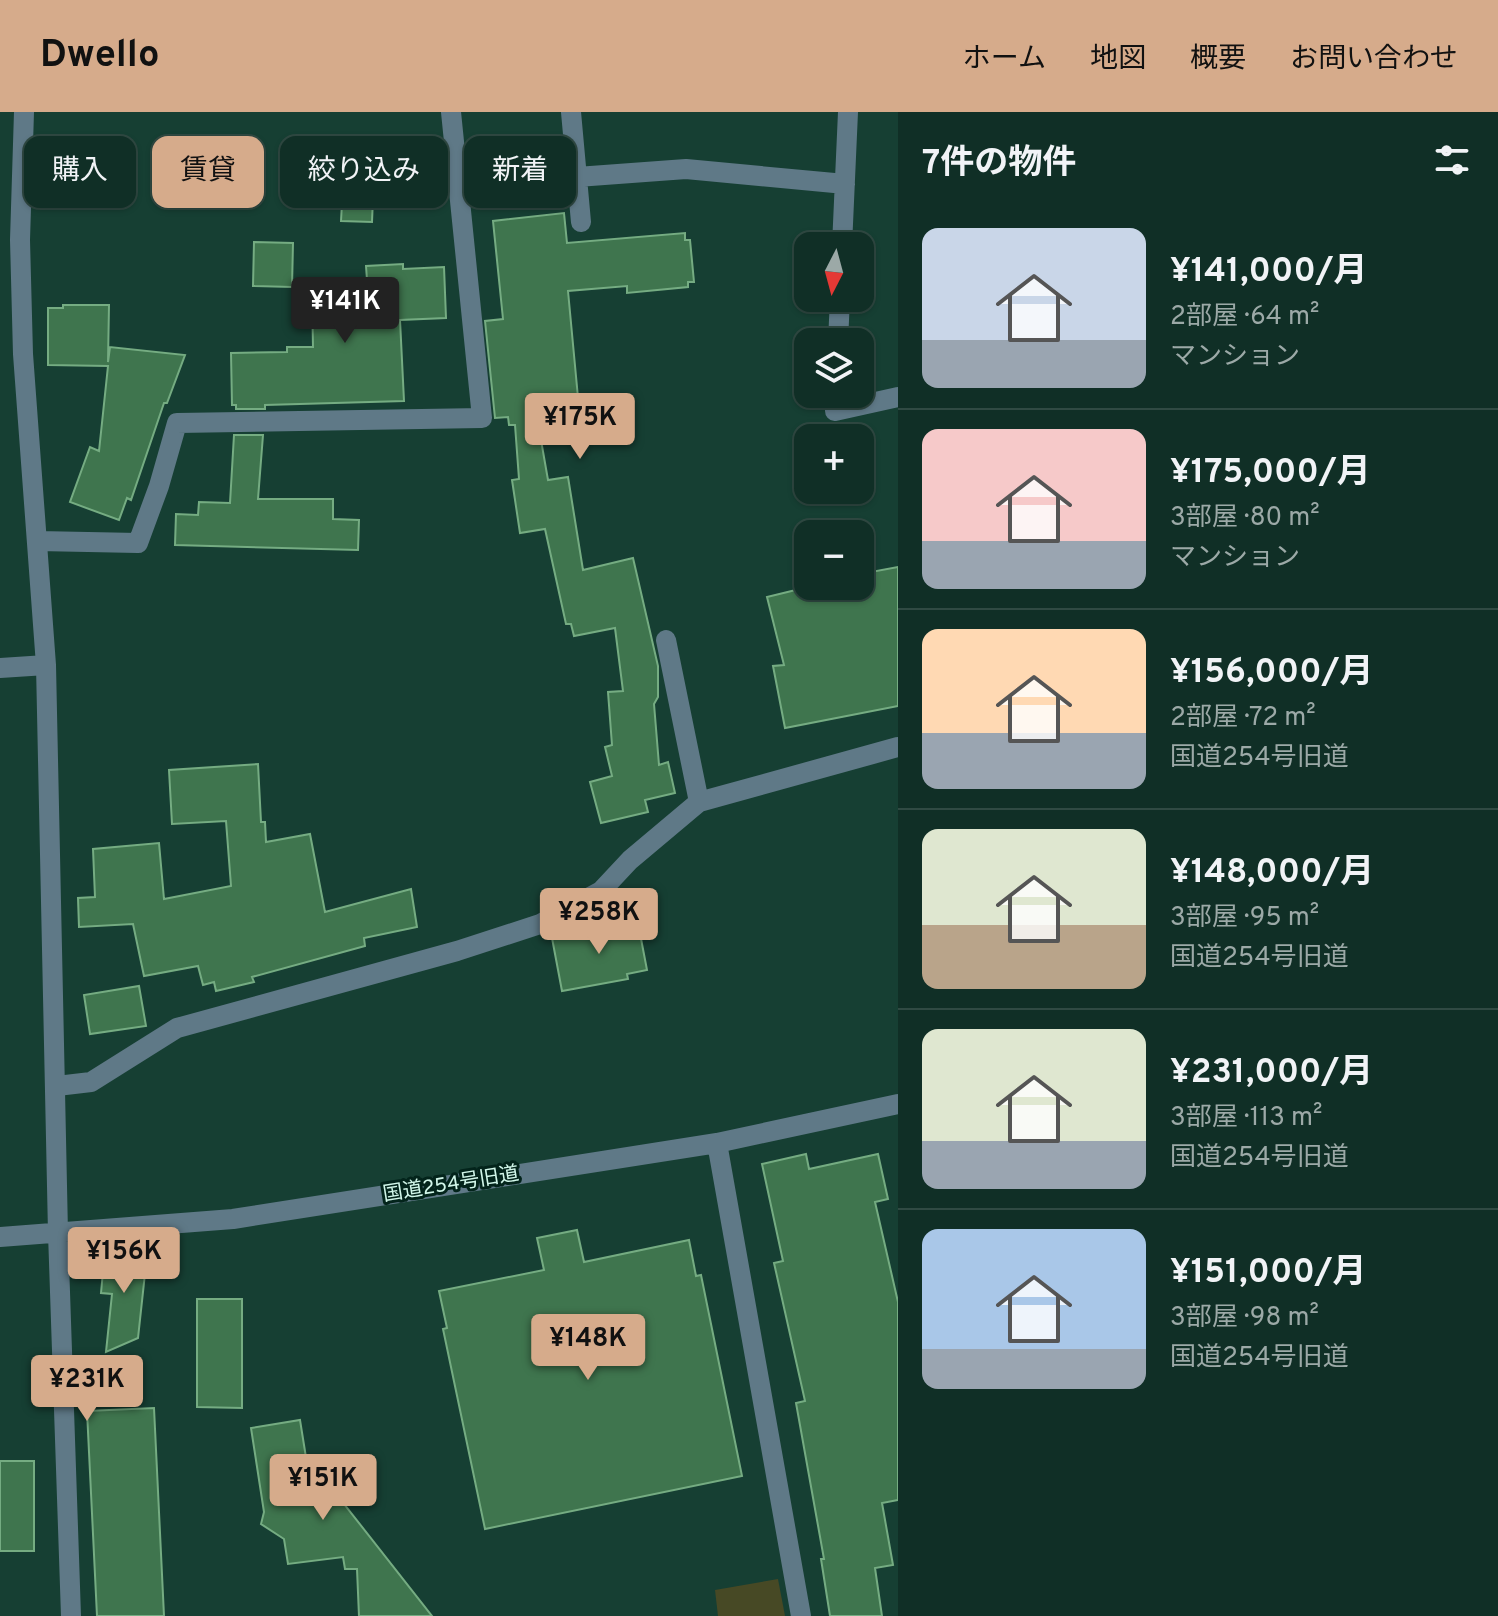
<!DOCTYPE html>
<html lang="ja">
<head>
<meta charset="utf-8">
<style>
  :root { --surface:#102f26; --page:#1e3b32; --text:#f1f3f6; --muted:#9ca9a7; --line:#304a43; --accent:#d6ab8b }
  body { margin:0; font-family:Overpass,"Noto Sans JP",sans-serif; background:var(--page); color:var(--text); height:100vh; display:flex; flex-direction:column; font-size:30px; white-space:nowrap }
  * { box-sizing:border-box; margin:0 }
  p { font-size:26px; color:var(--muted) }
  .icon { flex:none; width:44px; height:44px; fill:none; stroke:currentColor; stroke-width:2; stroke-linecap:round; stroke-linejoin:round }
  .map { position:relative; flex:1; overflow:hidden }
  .details { display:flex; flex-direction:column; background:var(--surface); width:600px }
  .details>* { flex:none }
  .guide { position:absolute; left:24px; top:24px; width:754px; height:72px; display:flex; gap:16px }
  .needle { width:52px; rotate:186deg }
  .tools { position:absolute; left:794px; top:120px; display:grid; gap:16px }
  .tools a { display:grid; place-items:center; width:80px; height:80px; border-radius:16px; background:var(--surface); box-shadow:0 2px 6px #0004,0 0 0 2px var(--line); font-size:40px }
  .price { position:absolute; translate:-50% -68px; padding:0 18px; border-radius:8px; background:var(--accent); color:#111; font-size:26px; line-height:52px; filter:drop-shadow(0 2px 4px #0008) }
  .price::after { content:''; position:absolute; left:50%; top:48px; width:24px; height:18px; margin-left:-12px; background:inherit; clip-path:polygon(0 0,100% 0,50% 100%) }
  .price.active { background:#222; color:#fff }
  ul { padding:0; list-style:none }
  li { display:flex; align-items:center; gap:24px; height:200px; padding:0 24px }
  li+li { border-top:2px solid var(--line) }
  li span { display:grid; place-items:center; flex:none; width:224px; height:160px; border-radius:16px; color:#555 }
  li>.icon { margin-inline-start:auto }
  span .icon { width:96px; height:96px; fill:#fffc; stroke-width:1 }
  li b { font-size:34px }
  h2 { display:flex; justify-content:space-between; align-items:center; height:96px; padding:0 24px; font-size:34px }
  .chip { padding:0 28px; border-radius:16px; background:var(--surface); box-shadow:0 2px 6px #0004,0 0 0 2px var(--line); font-size:28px; line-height:72px }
  .chip.active { background:var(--accent); color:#111 }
  header { display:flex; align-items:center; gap:48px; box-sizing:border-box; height:112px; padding:0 40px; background:var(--accent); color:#111 }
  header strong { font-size:38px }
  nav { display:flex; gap:44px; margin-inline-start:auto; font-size:28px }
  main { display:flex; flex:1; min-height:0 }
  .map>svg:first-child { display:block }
</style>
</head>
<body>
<header>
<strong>Dwello</strong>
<nav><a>ホーム</a><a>地図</a><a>概要</a><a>お問い合わせ</a></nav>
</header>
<main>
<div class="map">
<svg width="898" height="1504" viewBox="0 0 898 1504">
  <rect width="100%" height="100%" fill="#163f33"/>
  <path fill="#474925" d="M778,1467l7,37h-67l-3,-26z"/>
  <path fill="#3f754e" stroke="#75ac82" stroke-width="2" d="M345,36l59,2v4l31,1 -1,41 -27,-1v4l-34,-1 -1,24 -31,-1z
    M75,39l40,3 -3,35 -40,-3z
    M564,101l3,30 118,-10v7h5l4,42h-6v5l-61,6v-7l-59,5 12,128 -42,4 10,57 20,-3 15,93 50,-12 25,108v31l-4,7 5,61 9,-3 7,31 -30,7 3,12 -47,11 -11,-41 22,-6 -7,-29 7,-2 -4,-53 15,-1 -8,-63 -41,8 -3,-12h-5l-21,-95 -25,4 -8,-53 7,-1 -4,-54h-6l-1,-8 -13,1 -10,-97 18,-2 -10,-98z
    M254,130l39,1 -1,44 -39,-1z
    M403,152v5l41,-2 2,51 -46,2 4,81 -139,4v4h-29v-4h-4l-1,-52 56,-1v-5h26l-1,-52 56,-1 -2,-28z
    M63,193h46l-1,57 2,-15 75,8 -18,48h-3l-33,97 -4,-2 -8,22 -49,-18 20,-55 9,4 9,-85 -60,-1v-57h15z
    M234,323h29l-5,64h75v20l26,1 -1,30 -183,-5 1,-31 22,1 1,-13 31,1z
    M898,455v139l-113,22 -12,-62 11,-1 -17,-68 45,-11h48v-12z
    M258,652l3,58h4l1,20 44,-8 15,78 86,-23 6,38 -53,11 1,8 -113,31 2,5 -38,9 -2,-9 -11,3 -5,-19 -54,10 -11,-52 -54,3 -1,-29 17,-1 -2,-48 66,-6 5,56 67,-13 -5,-65 -54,3 -3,-54z
    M638,811l9,47 -20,4 1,5 -66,12 -10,-53z
    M139,874l7,40 -56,8 -6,-39z
    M806,1042l3,15 69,-15 10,45 -13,3 23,100v198l-16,3 11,62 -18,3 7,48h-52l-9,-57h3l-28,-156 9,-2 -31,-138 9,-2 -21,-97z
    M577,1118l7,32 105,-22 7,36 5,-1 41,201 -257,53 -42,-200 4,-1 -8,-37 105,-21 -7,-32z
    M105,1138l42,5 -9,83 -32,14 6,-58 -11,-1z
    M197,1187h45v109l-45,-1z
    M154,1296l10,208h-67l-10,-205z
    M300,1308l8,50 16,-3 2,14 106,135h-73l-2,-47h-12l-2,-12 -55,7 -4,-25 -23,-15 3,-12 -13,-84z
    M0,1349h34v90h-34z"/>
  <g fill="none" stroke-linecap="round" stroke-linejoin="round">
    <path stroke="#5f7987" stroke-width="20" d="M24,0l-4,128 3,114 23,311 12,568 13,383
      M571,0l10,110
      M577,65l109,-8 159,15
      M842,134l6,-134
      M838,230l2,-44
      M836,282l-1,17 63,-14
      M38,429l100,2 21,-57 18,-63 305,-5 -31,-306
      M666,528l33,162
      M0,556l46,-3
      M57,974l34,-4 86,-54 280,-77 83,-27 61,-33 29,-31 69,-58 199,-55
      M717,1031l84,473
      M0,1125l233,-18 484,-76 181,-39"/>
  </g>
  <g text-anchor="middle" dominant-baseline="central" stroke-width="6" stroke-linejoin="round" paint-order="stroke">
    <g font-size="20" fill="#d2f7ea" stroke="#03241b">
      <text transform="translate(451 1073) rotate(-9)">国道254号旧道</text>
    </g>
  </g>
</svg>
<div class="tools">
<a><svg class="needle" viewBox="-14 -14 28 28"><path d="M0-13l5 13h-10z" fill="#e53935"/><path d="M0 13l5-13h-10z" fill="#9ca9a7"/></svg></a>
<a><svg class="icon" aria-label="layers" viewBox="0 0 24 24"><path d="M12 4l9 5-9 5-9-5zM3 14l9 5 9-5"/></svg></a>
<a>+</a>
<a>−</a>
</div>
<b class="price active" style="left:345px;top:233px">¥141K</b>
<b class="price" style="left:580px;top:349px">¥175K</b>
<b class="price" style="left:599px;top:844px">¥258K</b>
<b class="price" style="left:124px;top:1183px">¥156K</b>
<b class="price" style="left:588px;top:1270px">¥148K</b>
<b class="price" style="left:87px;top:1311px">¥231K</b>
<b class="price" style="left:323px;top:1410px">¥151K</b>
<div class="guide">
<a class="chip">購入</a>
<a class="chip active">賃貸</a>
<a class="chip">絞り込み</a>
<a class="chip">新着</a>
</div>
</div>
<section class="details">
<h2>7件の物件<svg class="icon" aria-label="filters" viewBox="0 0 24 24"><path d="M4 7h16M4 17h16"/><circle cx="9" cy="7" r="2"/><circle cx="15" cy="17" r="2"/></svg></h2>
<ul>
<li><span style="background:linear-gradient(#c9d6e8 70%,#9aa5b1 0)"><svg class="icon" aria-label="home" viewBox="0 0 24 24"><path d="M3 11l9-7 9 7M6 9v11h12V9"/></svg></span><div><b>¥141,000/月</b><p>2部屋 · 64 m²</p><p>マンション</p></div></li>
<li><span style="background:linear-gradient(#f6c9c9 70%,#9aa5b1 0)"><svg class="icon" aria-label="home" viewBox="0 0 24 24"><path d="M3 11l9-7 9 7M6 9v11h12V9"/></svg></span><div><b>¥175,000/月</b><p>3部屋 · 80 m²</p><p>マンション</p></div></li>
<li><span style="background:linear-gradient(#ffd9b3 65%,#9aa5b1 0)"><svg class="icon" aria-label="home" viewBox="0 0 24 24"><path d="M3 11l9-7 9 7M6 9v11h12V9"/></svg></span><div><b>¥156,000/月</b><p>2部屋 · 72 m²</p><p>国道254号旧道</p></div></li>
<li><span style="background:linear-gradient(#dfe7d0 60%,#b9a48a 0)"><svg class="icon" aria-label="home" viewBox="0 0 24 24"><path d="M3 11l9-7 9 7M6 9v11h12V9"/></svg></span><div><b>¥148,000/月</b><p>3部屋 · 95 m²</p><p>国道254号旧道</p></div></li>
<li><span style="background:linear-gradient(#dfe7d0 70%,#9aa5b1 0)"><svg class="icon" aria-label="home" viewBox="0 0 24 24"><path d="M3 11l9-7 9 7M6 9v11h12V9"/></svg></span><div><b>¥231,000/月</b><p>3部屋 · 113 m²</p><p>国道254号旧道</p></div></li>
<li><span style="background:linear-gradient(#a9c7e8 75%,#9aa5b1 0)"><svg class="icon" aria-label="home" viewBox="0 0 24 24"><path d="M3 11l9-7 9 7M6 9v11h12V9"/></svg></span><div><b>¥151,000/月</b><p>3部屋 · 98 m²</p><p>国道254号旧道</p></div></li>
</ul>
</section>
</main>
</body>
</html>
